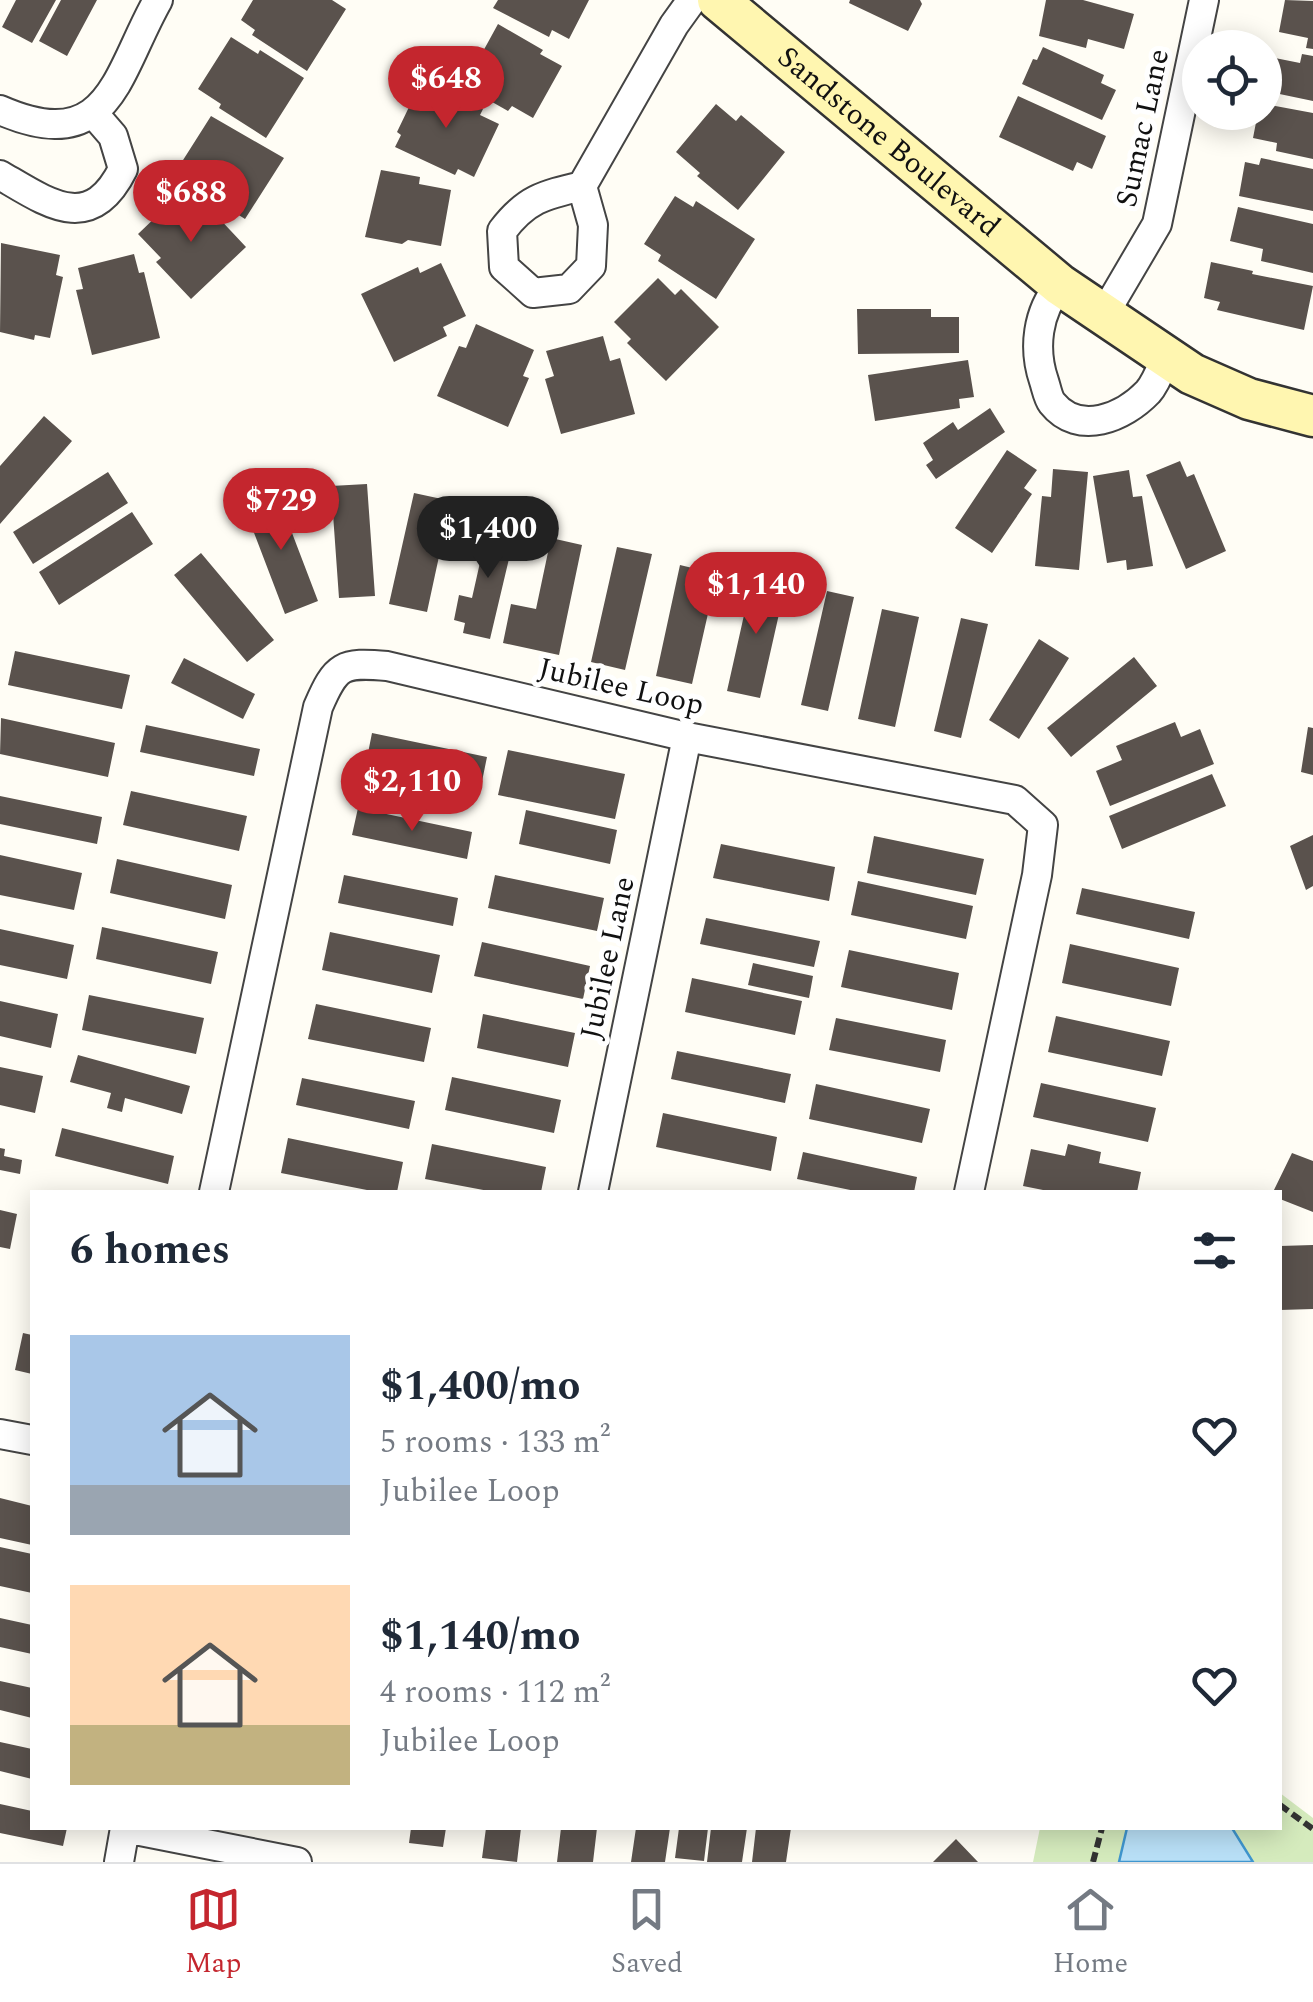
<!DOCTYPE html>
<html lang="en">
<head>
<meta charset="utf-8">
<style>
  :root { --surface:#fff; --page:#f6f6f7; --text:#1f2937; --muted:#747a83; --line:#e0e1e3; --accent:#c4262e }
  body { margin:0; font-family:Spectral,serif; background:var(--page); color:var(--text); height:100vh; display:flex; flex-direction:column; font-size:38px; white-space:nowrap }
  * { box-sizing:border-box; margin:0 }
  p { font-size:32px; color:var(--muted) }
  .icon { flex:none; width:55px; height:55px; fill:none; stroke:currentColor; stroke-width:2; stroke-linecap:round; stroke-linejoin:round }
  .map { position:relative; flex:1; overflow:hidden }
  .details { position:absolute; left:30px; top:1190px; width:1252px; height:640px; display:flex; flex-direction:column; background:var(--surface); border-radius:0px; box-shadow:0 5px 25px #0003 }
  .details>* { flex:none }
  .tools { position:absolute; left:1182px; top:30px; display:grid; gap:20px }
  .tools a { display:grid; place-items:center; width:100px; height:100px; border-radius:50%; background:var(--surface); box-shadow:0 5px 25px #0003; font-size:50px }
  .price { position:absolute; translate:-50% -85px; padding:0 22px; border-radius:35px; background:var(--accent); color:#fff; font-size:32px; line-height:65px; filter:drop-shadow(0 2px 5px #0008) }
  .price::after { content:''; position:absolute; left:50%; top:60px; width:30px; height:22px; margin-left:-15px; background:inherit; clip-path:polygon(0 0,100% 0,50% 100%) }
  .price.selected { background:#222; color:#fff }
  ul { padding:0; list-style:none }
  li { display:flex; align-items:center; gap:30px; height:250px; padding:0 40px }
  li span { display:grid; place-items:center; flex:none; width:280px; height:200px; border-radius:0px; color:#555 }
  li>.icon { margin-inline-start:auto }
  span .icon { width:120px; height:120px; fill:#fffc; stroke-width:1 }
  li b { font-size:42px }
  h2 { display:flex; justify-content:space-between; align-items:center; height:120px; padding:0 40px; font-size:42px }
  .dock { display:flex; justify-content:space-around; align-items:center; height:140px; border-top:2px solid var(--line); background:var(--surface); font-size:28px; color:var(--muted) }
  .dock a { display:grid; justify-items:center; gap:5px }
  .dock .selected { color:var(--accent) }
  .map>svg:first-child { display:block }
</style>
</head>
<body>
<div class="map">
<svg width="1313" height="1862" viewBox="0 0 1313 1862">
  <rect width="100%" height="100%" fill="#fffdf5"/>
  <path fill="#d5ebbd" d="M1280,1793l33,25v44h-280l7,-34h240z"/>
  <path fill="#b9e0f7" stroke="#3f96cf" stroke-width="2.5" d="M1127,1828h105l21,34h-134z"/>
  <path fill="#5a524d" d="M16,0h40l-24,43 -30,-16z
    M61,0h36l-30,56 -28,-15z
    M253,0h79l14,9 -39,62 -55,-36 3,-5 -14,-10z
    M498,0h91l-20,39 -17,-9 -3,7 -56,-29z
    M850,0h70l2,4 -14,27 -59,-28z
    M1046,0h37l51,14 -10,35 -36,-10 -2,9 -47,-12z
    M1285,0l28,1v48l-7,-1 2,-10 -29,-6z
    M498,24l45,26 -3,4 22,12 -29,52 -21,-12 -4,5 -44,-25z
    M231,37l27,17 2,-4 44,28 -38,60 -47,-30 2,-4 -23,-15z
    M1043,47l61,28 -3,8 15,7 -14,30 -80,-36 11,-25 4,1z
    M1302,54l11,2v45l-48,-10v-35l35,7z
    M422,80l61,29 -3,6 19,9 -25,53 -16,-8 -3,6 -60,-28 6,-12 -4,-3z
    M1018,96l88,40 -14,33 -15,-7 -4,9 -74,-34z
    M716,104l20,17 5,-6 44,37 -47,58 -41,-34 3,-3 -24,-21z
    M1265,104l48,9v46l-37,-8 1,-8 -24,-5 5,-26h7z
    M211,116l73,42 -39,61 -47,-30 4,-6 -24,-15z
    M1261,158l52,11v42l-74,-15 6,-34 14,3z
    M381,170l39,7 -1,7 32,6 -10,56 -33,-6 -6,4 -37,-7z
    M182,192l27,28 6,-6 31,33 -55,52 -35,-37 5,-4 -23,-24z
    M675,196l18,11 3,-6 59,38 -39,60 -58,-38 3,-6 -17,-11z
    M1238,207l75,17v49l-52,-12 2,-12 -33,-8z
    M1,243l59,12 -4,20 7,2 -13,61 -15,-3 -1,5 -34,-8z
    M134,254l5,19 5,-1 16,66 -68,17 -16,-65 7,-1 -5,-21z
    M1211,262l42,9 -1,3 61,12 -9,44 -87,-20 3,-8 -16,-4z
    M441,263l25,53 -23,11 4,9 -53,26 -33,-68 57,-27 2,6z
    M658,278l17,17 6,-6 38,38 -53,54 -39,-38 4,-4 -17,-17z
    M857,309h74v8h28v36l-101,1z
    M476,324l58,26 -11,26 6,2 -21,49 -71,-31 22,-50 7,2z
    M603,336l7,25 10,-3 15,56 -74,20 -16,-55 9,-3 -8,-25z
    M968,360l6,37 -15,2 1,9 -85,13 -7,-46z
    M990,408l15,24 -69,47 -10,-14 7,-5 -10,-17 30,-21 5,8z
    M44,416l28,25 -72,83v-58z
    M1007,450l30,20 -13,18 8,6 -40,59 -37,-25z
    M1180,461l7,16 7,-3 32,77 -40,18 -40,-94z
    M1053,469l35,3 -9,98 -44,-4 7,-70 9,1z
    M1129,470l4,27 9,-1 11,70 -26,4 -1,-10 -19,3 -14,-87z
    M108,472l20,31 -95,61 -20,-32z
    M367,484l8,112 -36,2 -8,-112z
    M276,491l42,110 -33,13 -42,-110z
    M414,493l37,8 -24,111 -38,-8z
    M132,512l21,32 -94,61 -20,-33z
    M490,518l27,7 -27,114 -27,-6 2,-10 -11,-3 5,-25 13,3z
    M551,538l31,7 -23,110 -56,-12 8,-39 25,5z
    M617,547l35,7 -27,116 -34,-8z
    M201,553l73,87 -27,22 -73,-87z
    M680,565l37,9 -25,110 -36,-8z
    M753,575l33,8 -26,115 -33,-7z
    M827,591l27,6 -26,114 -27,-6z
    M882,609l37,8 -24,110 -37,-8z
    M961,618l27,6 -27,114 -27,-7z
    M1039,639l30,19 -50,81 -30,-19z
    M15,651l115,24 -8,34 -114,-24z
    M1134,657l23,29 -86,71 -24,-29z
    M184,658l71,36 -12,25 -72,-36z
    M1,718l114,25 -7,34 -108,-23z
    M1175,722l6,15 19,-8 14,35 -104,42 -14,-35 26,-11 -6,-14z
    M146,725l114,24 -6,27 -114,-24z
    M1308,727l5,1v47l-12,-3z
    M372,733l115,24 -7,34 -115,-23z
    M508,750l117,24 -10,45 -117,-24z
    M1212,774l14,32 -104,43 -13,-33z
    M131,791l116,25 -8,35 -116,-26z
    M0,796l102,21 -5,27 -97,-20z
    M358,808l114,24 -5,27 -115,-24z
    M526,810l91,20 -7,34 -91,-20z
    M1313,835v51l-7,4 -16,-44z
    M874,836l110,23 -8,36 -109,-22z
    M721,844l114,23 -6,34 -116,-23z
    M0,855l82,18 -8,37 -74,-15z
    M117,859l115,26 -7,34 -115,-26z
    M344,875l114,23 -5,28 -115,-23z
    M495,875l109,23 -7,33 -109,-23z
    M858,881l115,25 -7,33 -115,-24z
    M1082,888l113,24 -6,27 -113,-25z
    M706,918l114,23 -6,26 -114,-23z
    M102,927l116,25 -7,32 -115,-25z
    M0,929l74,16 -7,34 -67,-14z
    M330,932l110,23 -8,38 -110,-23z
    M482,942l108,24 -7,33 -109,-23z
    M1070,944l109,24 -8,38 -109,-23z
    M849,950l110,23 -7,37 -111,-23z
    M753,963l60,13 -4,22 -61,-13z
    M692,978l110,23 -7,34 -110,-23z
    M89,995l115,23 -8,36 -114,-24z
    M0,1001l58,13 -7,34 -51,-12z
    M316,1004l115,24 -7,34 -116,-23z
    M483,1014l92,19 -7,34 -91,-19z
    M1056,1016l114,25 -8,35 -114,-24z
    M836,1018l110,22 -6,32 -111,-22z
    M677,1051l114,23 -6,29 -114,-24z
    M78,1055l112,31 -8,28 -57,-16 -3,14 -15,-4 4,-15 -41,-11z
    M0,1067l43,9 -8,37 -35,-8z
    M452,1077l109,23 -7,33 -109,-23z
    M302,1078l113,23 -6,28 -113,-24z
    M1041,1083l115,25 -8,34 -115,-25z
    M816,1084l114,25 -8,34 -113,-24z
    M663,1113l114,24 -6,34 -115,-24z
    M62,1128l112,28 -6,28 -113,-28z
    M288,1138l115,24 -6,30h-20l-96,-19z
    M432,1144l114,23 -5,25h-47l-69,-13z
    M1068,1144l33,8 -2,11 42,9 -4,20h-84l-30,-6 8,-37 34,7z
    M0,1148l5,1 -1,7 18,4 -2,14 -20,-4z
    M803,1152l114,25 -3,15h-54l-63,-13z
    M1292,1153l21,8v51l-33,-13v-7h-7z
    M0,1210l17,4 -7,35 -10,-2z
    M1313,1245v64l-33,1v-64z
    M23,1333l9,2v39l-17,-4z
    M0,1498l32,8v39l-32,-7z
    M0,1547l32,7v39l-32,-7z
    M0,1618l32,7v29l-32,-7z
    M0,1681l32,7v30l-32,-8z
    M0,1742l32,7v30l-32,-8z
    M0,1804l32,7v17h35l-4,18 -63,-13z
    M411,1828h35l-3,19 -34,-4z
    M486,1828h35l-4,34 -35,-4z
    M561,1828h36l-4,34h-36z
    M636,1828h34l-5,34h-34z
    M679,1828h29l-4,33 -29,-3z
    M711,1828h36l-5,34h-35z
    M756,1828h35l-5,34h-34z
    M956,1839l22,23h-45z"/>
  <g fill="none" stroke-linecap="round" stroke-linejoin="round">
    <defs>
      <path id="street" d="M0,110c110,48 116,-36 158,-110
        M0,175c48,28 90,60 123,-6l-10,-33 -19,-22
        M582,186c-38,9 -56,13 -80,45l2,36 29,26 36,-4 22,-23 2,-41 -11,-39 92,-161 18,-25
        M1060,285c-23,27 -27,64 -16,96 2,6 4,17 8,22 27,34 72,14 96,-11 8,-9 13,-23 18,-35
        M1103,316l54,-92 47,-224
        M214,1192l104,-485c18,-42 24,-45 69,-41l300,71 328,63 28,25 -6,50 -68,317
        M593,1192l94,-455
        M0,1434l32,6
        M125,1828l172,34
        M119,1862l6,-34"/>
      <g id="secondary">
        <path id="s1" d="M718,0l342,285 132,89 57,25 64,17"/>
      </g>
    </defs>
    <use href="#street" stroke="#444" stroke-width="32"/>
    <use href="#secondary" stroke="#333" stroke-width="45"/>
    <path stroke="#333" stroke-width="6" stroke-dasharray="10 5" stroke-linecap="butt" d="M1280,1805l33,24
      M1093,1862l9,-34"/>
    <use href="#street" stroke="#fff" stroke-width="28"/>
    <use href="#secondary" stroke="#fff6b0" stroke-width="40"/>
  </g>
  <g text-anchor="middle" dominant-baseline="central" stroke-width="10" stroke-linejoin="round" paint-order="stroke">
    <g font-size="30" fill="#111" stroke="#fff">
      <text transform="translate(1143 128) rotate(-78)">Sumac Lane</text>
      <text stroke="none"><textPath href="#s1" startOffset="222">Sandstone Boulevard</textPath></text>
      <text transform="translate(621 687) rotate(13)">Jubilee Loop</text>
      <text transform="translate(608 958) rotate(-78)">Jubilee Lane</text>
    </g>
  </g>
</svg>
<div class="tools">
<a><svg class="icon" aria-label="locate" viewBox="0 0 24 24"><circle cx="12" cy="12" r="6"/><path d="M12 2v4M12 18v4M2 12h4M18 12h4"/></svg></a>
</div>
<b class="price" style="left:446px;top:131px">$648</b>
<b class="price" style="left:191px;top:245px">$688</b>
<b class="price" style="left:281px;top:553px">$729</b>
<b class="price selected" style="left:488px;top:581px">$1,400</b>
<b class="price" style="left:756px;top:637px">$1,140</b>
<b class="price" style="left:412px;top:834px">$2,110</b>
<section class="details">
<h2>6 homes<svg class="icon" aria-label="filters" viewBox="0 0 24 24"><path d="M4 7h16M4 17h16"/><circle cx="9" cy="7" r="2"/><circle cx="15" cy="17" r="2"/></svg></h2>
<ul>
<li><span style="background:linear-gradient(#a9c7e8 75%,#9aa5b1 0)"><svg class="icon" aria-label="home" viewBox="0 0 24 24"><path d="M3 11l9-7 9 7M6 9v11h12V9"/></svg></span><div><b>$1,400/mo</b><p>5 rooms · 133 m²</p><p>Jubilee Loop</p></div><svg class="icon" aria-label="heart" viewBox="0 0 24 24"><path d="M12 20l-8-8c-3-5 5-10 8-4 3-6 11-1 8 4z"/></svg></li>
<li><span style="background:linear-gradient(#ffd9b3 70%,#c2b280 0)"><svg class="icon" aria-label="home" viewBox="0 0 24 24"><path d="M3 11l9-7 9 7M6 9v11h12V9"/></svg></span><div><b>$1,140/mo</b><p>4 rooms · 112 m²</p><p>Jubilee Loop</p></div><svg class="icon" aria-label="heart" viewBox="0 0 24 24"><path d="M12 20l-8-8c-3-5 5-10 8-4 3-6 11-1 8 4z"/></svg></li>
</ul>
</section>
</div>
<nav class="dock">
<a class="selected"><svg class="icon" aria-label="map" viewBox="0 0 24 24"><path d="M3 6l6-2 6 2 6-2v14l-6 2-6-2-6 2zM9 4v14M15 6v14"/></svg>Map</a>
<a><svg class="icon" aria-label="saved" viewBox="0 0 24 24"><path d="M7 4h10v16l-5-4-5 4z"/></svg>Saved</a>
<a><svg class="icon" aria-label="home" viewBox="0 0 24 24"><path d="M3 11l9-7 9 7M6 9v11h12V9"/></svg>Home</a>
</nav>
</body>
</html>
